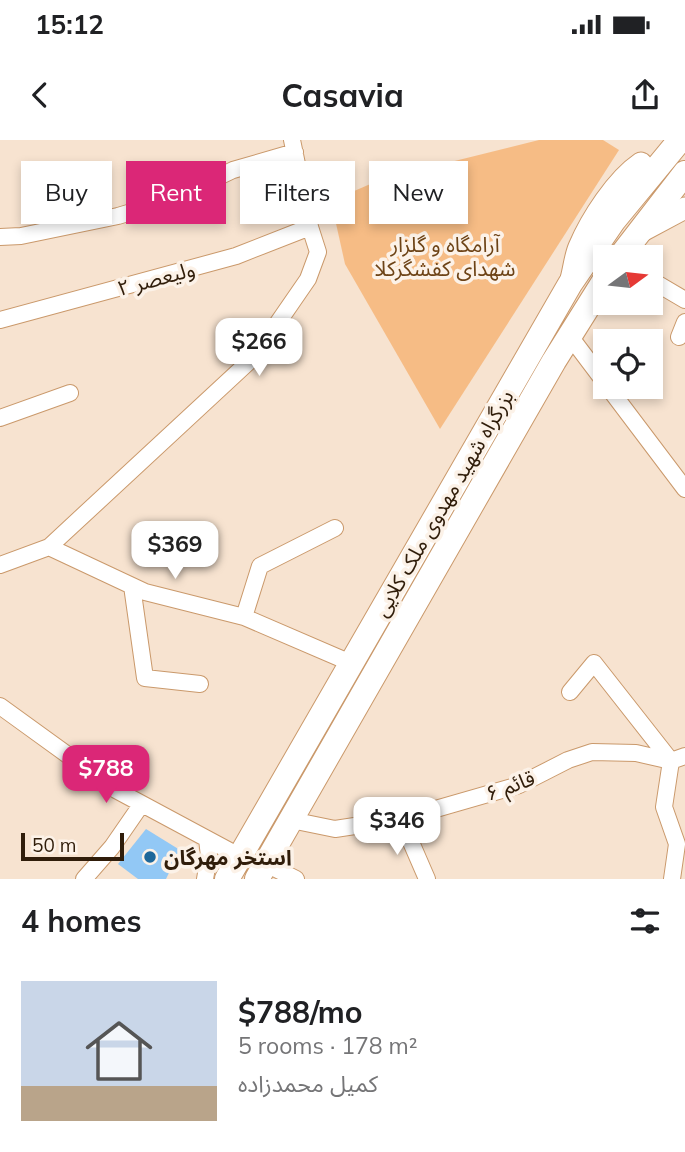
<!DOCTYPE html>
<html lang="en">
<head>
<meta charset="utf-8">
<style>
  :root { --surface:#fff; --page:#f2f2f2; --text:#202124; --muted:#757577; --line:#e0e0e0; --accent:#db2777 }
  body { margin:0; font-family:Mulish,"Noto Sans Arabic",sans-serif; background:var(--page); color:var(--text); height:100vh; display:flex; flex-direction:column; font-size:26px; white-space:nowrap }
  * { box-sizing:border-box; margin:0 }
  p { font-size:23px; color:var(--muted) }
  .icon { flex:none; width:38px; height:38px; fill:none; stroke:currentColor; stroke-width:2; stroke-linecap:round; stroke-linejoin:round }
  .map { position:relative; height:739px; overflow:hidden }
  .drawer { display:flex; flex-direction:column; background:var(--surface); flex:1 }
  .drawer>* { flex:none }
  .hud { position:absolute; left:21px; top:21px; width:644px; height:63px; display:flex; gap:14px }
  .needle { width:46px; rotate:75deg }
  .fabs { position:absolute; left:593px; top:105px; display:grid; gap:14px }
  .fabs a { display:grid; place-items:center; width:70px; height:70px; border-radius:0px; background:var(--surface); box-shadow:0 4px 10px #0003; font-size:35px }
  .scale { position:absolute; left:21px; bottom:18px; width:103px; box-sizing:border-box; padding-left:7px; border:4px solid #301d0a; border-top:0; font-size:19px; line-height:24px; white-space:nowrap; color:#301d0a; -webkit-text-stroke:5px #fcf2e8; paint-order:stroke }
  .price { position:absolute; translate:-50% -60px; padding:0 16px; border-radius:14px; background:#fff; color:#222; font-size:23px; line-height:46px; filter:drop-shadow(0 2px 4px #0008) }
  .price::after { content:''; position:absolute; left:50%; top:42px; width:21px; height:16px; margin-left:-10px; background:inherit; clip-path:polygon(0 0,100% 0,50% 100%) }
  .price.selected { background:var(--accent); color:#fff }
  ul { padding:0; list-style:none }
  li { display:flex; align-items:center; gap:21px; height:175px; padding:0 21px }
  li+li { border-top:2px solid var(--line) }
  li span { display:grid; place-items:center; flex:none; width:196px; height:140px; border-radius:0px; color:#555 }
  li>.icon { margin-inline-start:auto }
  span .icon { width:84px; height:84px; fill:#fffc; stroke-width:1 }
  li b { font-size:30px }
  h2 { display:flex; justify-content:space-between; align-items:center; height:84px; padding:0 21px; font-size:30px }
  .pill { padding:0 24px; border-radius:0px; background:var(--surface); box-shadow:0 4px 10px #0003; font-size:24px; line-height:63px }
  .pill.selected { background:var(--accent); color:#fff }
  .status { display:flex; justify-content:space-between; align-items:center; height:49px; padding:0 35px; background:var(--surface); direction:ltr }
  .status svg { height:19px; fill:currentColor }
  header { display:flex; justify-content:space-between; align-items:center; height:91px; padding:0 21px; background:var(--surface); font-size:32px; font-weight:700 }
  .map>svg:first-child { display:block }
</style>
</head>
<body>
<div class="status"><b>15:12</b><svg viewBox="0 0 49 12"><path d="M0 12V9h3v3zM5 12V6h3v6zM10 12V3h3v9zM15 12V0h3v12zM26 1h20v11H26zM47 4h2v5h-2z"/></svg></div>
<header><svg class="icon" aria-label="back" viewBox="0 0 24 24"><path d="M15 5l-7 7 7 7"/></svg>Casavia<svg class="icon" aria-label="share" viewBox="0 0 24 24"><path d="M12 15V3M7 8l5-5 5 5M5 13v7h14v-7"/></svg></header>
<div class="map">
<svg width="685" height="739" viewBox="0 0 685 739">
  <rect width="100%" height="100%" fill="#f7e3d0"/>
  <path fill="#f6bc85" d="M539,0h64l16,10 -179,279 -95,-165 -14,-63 51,-22z"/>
  <path fill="#92c8f5" d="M146,689l34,21 -14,29h-28l-20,-15z"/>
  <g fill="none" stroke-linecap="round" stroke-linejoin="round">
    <defs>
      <path id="minor" d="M0,97l21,-1 97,-20 50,-15 65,-31 62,-18
        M651,140l34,20
        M0,180l236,-64 74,-29
        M569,195l37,49
        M679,197l6,-15
        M608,247l77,102
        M0,278l70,-25
        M49,407l206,-191 53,-77 10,-27 -8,-25 -18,-87
        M0,425l49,-18 96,45 99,25 107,46
        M132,446l13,92 55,6
        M244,477l16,-51 75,-38
        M570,552l24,-29 77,98 -7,46 13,37 -5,35
        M0,566l116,84 123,66
        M401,679l26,60
        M291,680l44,9 66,-10 118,-34 49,-25 24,-8 44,1 35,8 14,-5
        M266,724l30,15
        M84,739l28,-32 29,-42
        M205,739l4,-23 -2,-17"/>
      <path id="major" d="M642,91l43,-23
        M571,139c3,-11 4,-23 8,-32 12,-28 37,-67 62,-84"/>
      <path id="highway" d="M620,117l65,-84
        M227,739l343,-595 44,-64 66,-80
        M257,739l297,-518 52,-83"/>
    </defs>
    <use href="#minor" stroke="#ca996b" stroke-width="18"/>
    <use href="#major" stroke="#ca996b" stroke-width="23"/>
    <use href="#highway" stroke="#ca996b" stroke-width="26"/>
    <use href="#minor" stroke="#fff" stroke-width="16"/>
    <use href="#major" stroke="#fff" stroke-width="21"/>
    <use href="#highway" stroke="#fff" stroke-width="24"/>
  </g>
  <circle fill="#1d679a" stroke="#fcf2e8" stroke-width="2.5" cx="150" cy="717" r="7"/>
  <g text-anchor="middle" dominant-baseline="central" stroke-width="7" stroke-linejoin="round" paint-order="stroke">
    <g font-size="21" fill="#6d4316" stroke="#fcf2e8">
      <text x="445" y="104">آرامگاه و گلزار<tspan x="445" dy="24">شهدای کفشگرکلا</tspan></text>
    </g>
    <g font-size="21" fill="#301d0a" stroke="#fcf2e8">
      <text transform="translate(156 138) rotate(-15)">ولیعصر ۲</text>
      <text transform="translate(443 363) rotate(-60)">بزرگراه شهید مهدوی ملک کلایی</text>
      <text transform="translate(510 645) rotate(-20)">قائم ۶</text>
    </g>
    <g font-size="21" font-weight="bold" fill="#301d0a" stroke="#fcf2e8" text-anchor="start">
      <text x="164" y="717">استخر مهرگان</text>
    </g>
  </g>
</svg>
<div class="fabs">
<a><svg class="needle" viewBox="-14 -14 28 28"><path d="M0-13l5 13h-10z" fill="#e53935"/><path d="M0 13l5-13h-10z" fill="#757577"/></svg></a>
<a><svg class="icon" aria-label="locate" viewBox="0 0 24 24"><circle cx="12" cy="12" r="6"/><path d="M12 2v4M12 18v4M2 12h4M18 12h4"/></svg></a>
</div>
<div class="scale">50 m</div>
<b class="price" style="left:259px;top:238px">$266</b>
<b class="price" style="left:175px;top:441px">$369</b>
<b class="price selected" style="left:106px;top:665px">$788</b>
<b class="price" style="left:397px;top:717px">$346</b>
<div class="hud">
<a class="pill">Buy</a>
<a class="pill selected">Rent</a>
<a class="pill">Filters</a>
<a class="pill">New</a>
</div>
</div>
<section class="drawer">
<h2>4 homes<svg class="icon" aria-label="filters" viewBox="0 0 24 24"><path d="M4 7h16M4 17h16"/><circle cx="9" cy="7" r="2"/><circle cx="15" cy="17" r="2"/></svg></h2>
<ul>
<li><span style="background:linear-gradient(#c9d6e8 75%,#b9a48a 0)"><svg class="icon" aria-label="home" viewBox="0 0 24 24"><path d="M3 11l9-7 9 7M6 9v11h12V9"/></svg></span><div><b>$788/mo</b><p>5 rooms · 178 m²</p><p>کمیل محمدزاده</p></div></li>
</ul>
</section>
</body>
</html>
